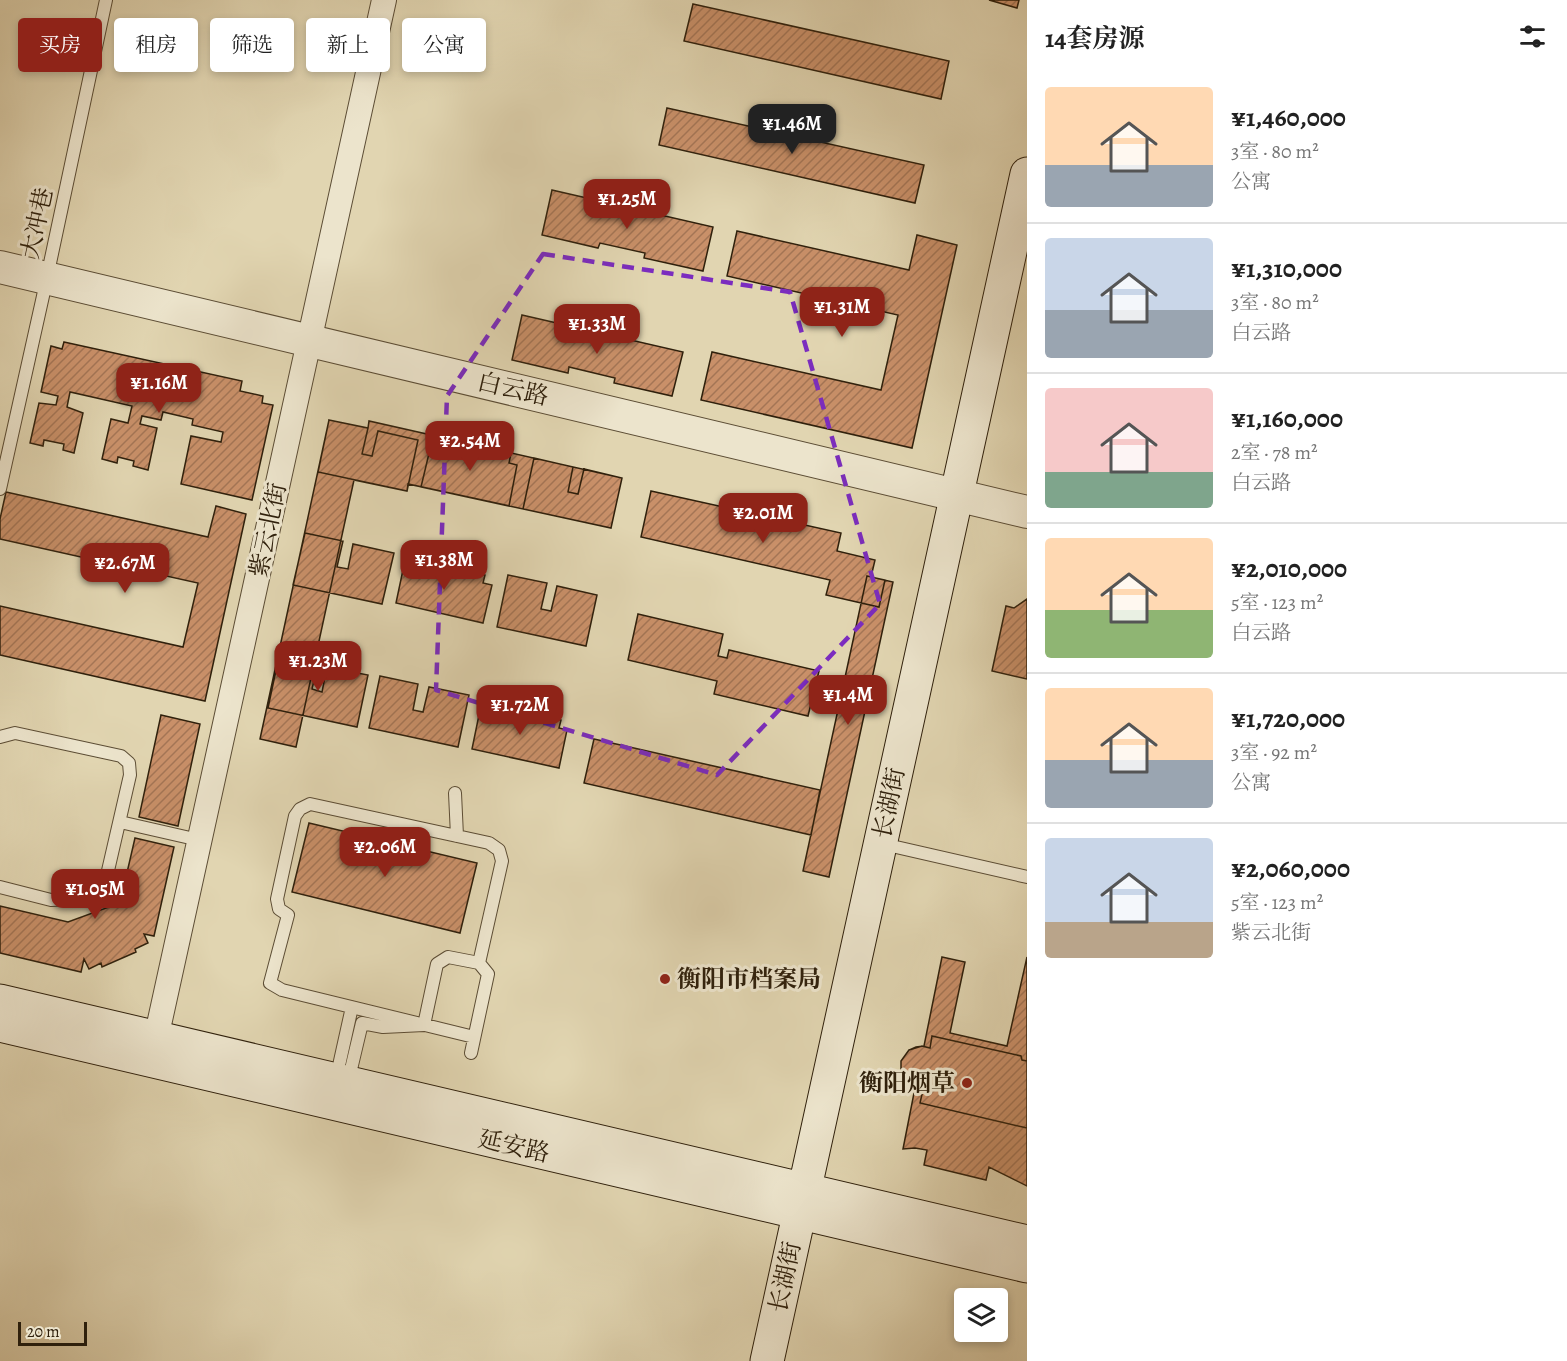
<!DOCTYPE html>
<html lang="zh">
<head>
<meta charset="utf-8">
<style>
  :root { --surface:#fff; --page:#f2f2f2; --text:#222; --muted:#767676; --line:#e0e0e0; --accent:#8f2418 }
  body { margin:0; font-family:Alegreya,"Noto Serif SC",serif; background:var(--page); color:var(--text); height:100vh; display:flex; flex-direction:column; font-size:22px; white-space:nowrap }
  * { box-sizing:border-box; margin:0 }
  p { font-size:20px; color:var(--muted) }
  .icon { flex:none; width:33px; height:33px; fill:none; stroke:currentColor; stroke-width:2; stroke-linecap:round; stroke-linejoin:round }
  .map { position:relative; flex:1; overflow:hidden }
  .details { display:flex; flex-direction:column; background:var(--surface); width:540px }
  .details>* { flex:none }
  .top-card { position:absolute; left:18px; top:18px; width:570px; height:54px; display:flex; gap:12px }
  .buttons { position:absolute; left:954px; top:1288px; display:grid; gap:12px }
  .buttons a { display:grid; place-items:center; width:54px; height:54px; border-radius:6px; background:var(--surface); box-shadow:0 3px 9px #0003; font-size:30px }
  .scale { position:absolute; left:18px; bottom:15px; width:69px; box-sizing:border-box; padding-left:6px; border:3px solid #2f200c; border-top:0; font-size:16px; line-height:21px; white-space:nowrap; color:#2f200c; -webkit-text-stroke:4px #ece4cc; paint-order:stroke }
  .price { position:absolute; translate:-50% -51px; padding:0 14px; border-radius:12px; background:var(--accent); color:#fff; font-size:20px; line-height:39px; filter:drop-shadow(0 2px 3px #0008) }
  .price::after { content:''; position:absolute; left:50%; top:36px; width:18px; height:14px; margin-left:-9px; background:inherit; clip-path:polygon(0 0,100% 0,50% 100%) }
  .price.active { background:#222; color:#fff }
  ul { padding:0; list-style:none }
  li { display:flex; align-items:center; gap:18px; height:150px; padding:0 18px }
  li+li { border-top:2px solid var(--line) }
  li span { display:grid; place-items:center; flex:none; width:168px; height:120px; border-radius:6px; color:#555 }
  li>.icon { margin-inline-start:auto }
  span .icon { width:72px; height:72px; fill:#fffc; stroke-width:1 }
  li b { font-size:26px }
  h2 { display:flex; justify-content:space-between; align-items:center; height:72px; padding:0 18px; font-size:26px }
  .tag { padding:0 21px; border-radius:6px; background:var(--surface); box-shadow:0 3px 9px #0003; font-size:21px; line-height:54px }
  .tag.active { background:var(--accent); color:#fff }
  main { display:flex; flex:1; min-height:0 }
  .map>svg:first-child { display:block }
</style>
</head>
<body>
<main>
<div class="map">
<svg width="1027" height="1361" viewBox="0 0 1027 1361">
  <defs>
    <pattern id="building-hatch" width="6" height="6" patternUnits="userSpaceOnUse" patternTransform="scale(1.5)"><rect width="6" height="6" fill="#c99069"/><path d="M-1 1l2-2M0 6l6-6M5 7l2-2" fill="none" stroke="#a47555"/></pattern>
  </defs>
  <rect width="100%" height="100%" fill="#e1d5b1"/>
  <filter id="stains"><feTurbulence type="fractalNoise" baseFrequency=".00333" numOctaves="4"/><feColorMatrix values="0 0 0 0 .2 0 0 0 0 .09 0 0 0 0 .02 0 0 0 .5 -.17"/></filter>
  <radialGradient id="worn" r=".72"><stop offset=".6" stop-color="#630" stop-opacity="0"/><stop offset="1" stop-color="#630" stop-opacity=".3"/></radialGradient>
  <path fill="url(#building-hatch)" stroke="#2f200c" stroke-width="1.5" d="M989,0h30l-2,8z
    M693,4l256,57 -8,38 -257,-58z
    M667,108l257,57 -9,38 -256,-58z
    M552,190l161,37 -10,44 -59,-13 1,-5 -45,-10 -2,5 -56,-13z
    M737,231l172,39 8,-35 40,10 -45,203 -211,-48 11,-48 169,38 17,-75 -171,-39z
    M522,315l161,37 -11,44 -58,-13 1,-5 -46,-11 -1,6 -56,-13z
    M64,342l178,39 -2,10 23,5 -1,7 11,2 -21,95 -71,-16 10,-48 30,6 2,-10 -31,-7 1,-6 -30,-7 -2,8 -19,-4 -2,8 17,4 -9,42 -15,-4 1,-5 -16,-4 -1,6 -15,-4 9,-40 17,4 4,-17 -62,-14 -3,15 16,6 -9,40 -11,-3 1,-6 -20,-4 -1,6 -13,-3 9,-40 17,2 2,-9 -17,-4 10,-46 11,3z
    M329,420l39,8 -6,26 10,2 6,-25 40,9 -11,51 -89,-19z
    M329,420l39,8 1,-7 253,57 -11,50 -203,-44 -1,7 -53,-11 -58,267 -36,-8z
    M439,437l32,7 -3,10 11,2 2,-10 30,7 -2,10 8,2 -8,41 -88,-19 10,-42 6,2z
    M534,458l39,9 -5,25 10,2 6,-25 38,9 -11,50 -88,-19z
    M651,491l190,42 -4,18 38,9 -4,17 14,3 -6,27 -53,-12 4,-15 -189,-43z
    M6,492l202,45 8,-31 30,8 -41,187 -205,-46v-49l183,41 15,-64 -198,-44v-20z
    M305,533l38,8 -6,26 11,2 5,-25 41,9 -12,51 -89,-19z
    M413,559l31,7 -1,8 10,2 2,-8 30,7 -2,8 9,2 -9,38 -87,-20 8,-38 7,2z
    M508,575l39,8 -6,26 10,2 6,-25 40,9 -11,51 -89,-19z
    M867,576l26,6 -64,295 -26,-6z
    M1027,599v80l-35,-8 14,-65 8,2z
    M638,614l85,20 -5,22 9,2 2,-8 90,21 -11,45 -94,-22 3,-13 -89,-21z
    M279,656l39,8 -6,25 10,3 5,-25 41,8 -11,52 -89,-19z
    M380,676l38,8 -5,26 10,2 6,-25 40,8 -11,52 -89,-19z
    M488,704l32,7 -2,8 10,2 2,-8 31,7 -2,8 8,2 -8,38 -87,-19 8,-39 7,2z
    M161,715l39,9 -22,102 -39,-9z
    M594,739l226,51 -9,45 -227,-52z
    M309,823l168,40 -17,70 -168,-41z
    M135,838l39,9 -20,89 -10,-2 4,9 -13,6 1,3 -34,15 -1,-4 -12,6 -5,-10 -3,13 -81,-19v-47l68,16 52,-19z
    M942,957l23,5 -15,71 57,13 20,-89v229l-38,-19 -3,13 -62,-15 3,-15 -12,-2 -12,1 12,-61 -5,-2 -5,-5 -4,-7v-13l8,-11 7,-3 8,-1z
    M932,1036l89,20 1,4 5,1v67l-107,-25 3,-13 -13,-4 -5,-5 -4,-7v-13l8,-11 13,-4 8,2z"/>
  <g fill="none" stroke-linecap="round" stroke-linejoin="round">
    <defs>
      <path id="service" d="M0,489l43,-193 63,-296
        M0,737l15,-4 106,23 8,7 1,12 -23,100 -7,12 -29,12 -20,1 -51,-13
        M455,793l2,43
        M120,822l79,18
        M896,847l131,30
        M474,1037l-192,-47 -12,-7 18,-68 -9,-6 -2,-10 18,-83 5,-7 10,-5 179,39 10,7 3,11 -23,102
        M336,1079l16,-72
        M348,1082l14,-59 21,4 41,-2 13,-61 11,-7 31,6 9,11 -17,79"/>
      <path id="minor" d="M153,1052l231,-1052"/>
      <path id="tertiary" d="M0,267l1027,245"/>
      <path id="secondary" d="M0,1001l1027,241
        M0,1025l1027,241
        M767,1361l260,-1187"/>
    </defs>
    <use href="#service" stroke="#5c4d35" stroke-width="14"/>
    <use href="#minor" stroke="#5c4d35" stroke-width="26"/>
    <use href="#tertiary" stroke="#5c4d35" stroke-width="34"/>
    <use href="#secondary" stroke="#2f200c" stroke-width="35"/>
    <use href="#service" stroke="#ece4cc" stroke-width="12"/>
    <use href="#minor" stroke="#ece4cc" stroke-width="24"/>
    <use href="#tertiary" stroke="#ece4cc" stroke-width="32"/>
    <use href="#secondary" stroke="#ece4cc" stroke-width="33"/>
  </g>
  <path fill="none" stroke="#7b2cbf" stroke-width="4.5" stroke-dasharray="12 8" stroke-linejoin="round" d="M543,254l247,38 90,312 -163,171 -281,-85 11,-294z"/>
  <g fill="#8f2418" stroke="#ece4cc" stroke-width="2">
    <circle cx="665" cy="979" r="6"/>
    <circle cx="967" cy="1083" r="6"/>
  </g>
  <g text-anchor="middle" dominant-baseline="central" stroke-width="6" stroke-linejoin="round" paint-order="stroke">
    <g font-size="24" fill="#2f200c" stroke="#ece4cc">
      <text transform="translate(37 223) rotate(-78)">大冲巷</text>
      <text transform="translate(513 389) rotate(13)">白云路</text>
      <text transform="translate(268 530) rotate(-78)">紫云北街</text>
      <text transform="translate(889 803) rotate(-78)">长湖街</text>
      <text transform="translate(514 1146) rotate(13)">延安路</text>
      <text transform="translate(785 1277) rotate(-78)">长湖街</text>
    </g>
    <g font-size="24" font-weight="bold" fill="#2f200c" stroke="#ece4cc" text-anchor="start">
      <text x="677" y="979">衡阳市档案局</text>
      <text x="955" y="1083" text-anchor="end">衡阳烟草</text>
    </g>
  </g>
  <rect width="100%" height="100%" filter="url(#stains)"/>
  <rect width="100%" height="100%" fill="url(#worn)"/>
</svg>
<div class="buttons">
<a><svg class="icon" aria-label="layers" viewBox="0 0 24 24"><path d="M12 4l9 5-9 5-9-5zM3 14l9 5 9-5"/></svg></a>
</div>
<div class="scale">20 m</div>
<b class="price active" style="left:792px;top:155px">¥1.46M</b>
<b class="price" style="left:627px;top:230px">¥1.25M</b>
<b class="price" style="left:842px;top:338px">¥1.31M</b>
<b class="price" style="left:597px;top:355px">¥1.33M</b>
<b class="price" style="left:159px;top:414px">¥1.16M</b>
<b class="price" style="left:470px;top:472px">¥2.54M</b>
<b class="price" style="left:763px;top:544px">¥2.01M</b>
<b class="price" style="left:444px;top:591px">¥1.38M</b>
<b class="price" style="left:125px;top:594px">¥2.67M</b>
<b class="price" style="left:318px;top:692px">¥1.23M</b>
<b class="price" style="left:848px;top:726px">¥1.4M</b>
<b class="price" style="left:520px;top:736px">¥1.72M</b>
<b class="price" style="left:385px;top:878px">¥2.06M</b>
<b class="price" style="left:95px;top:920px">¥1.05M</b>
<div class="top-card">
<a class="tag active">买房</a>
<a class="tag">租房</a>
<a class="tag">筛选</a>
<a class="tag">新上</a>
<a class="tag">公寓</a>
</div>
</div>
<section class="details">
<h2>14套房源<svg class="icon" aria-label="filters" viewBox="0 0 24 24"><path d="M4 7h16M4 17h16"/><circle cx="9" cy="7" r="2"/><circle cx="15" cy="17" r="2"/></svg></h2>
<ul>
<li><span style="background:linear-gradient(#ffd9b3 65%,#9aa5b1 0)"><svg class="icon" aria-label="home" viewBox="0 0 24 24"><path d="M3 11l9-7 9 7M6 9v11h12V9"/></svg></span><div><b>¥1,460,000</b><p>3室 · 80 m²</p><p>公寓</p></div></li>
<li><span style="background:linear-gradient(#c9d6e8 60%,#9aa5b1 0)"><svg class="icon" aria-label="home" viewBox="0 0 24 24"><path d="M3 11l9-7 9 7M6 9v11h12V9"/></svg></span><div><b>¥1,310,000</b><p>3室 · 80 m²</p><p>白云路</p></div></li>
<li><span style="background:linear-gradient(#f6c9c9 70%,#7fa58c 0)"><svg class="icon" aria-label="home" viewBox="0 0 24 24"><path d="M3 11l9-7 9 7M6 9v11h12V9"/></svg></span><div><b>¥1,160,000</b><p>2室 · 78 m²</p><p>白云路</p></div></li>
<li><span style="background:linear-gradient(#ffd9b3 60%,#8fb573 0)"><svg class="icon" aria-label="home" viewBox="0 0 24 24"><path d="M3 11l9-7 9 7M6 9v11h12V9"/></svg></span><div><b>¥2,010,000</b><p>5室 · 123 m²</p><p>白云路</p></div></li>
<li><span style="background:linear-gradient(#ffd9b3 60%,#9aa5b1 0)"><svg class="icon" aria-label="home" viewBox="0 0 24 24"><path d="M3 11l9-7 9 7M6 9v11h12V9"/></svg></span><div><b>¥1,720,000</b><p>3室 · 92 m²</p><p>公寓</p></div></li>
<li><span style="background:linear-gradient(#c9d6e8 70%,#b9a48a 0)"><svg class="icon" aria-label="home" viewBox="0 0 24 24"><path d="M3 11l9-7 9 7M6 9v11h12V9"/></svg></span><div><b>¥2,060,000</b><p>5室 · 123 m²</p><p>紫云北街</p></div></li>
</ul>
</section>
</main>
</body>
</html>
